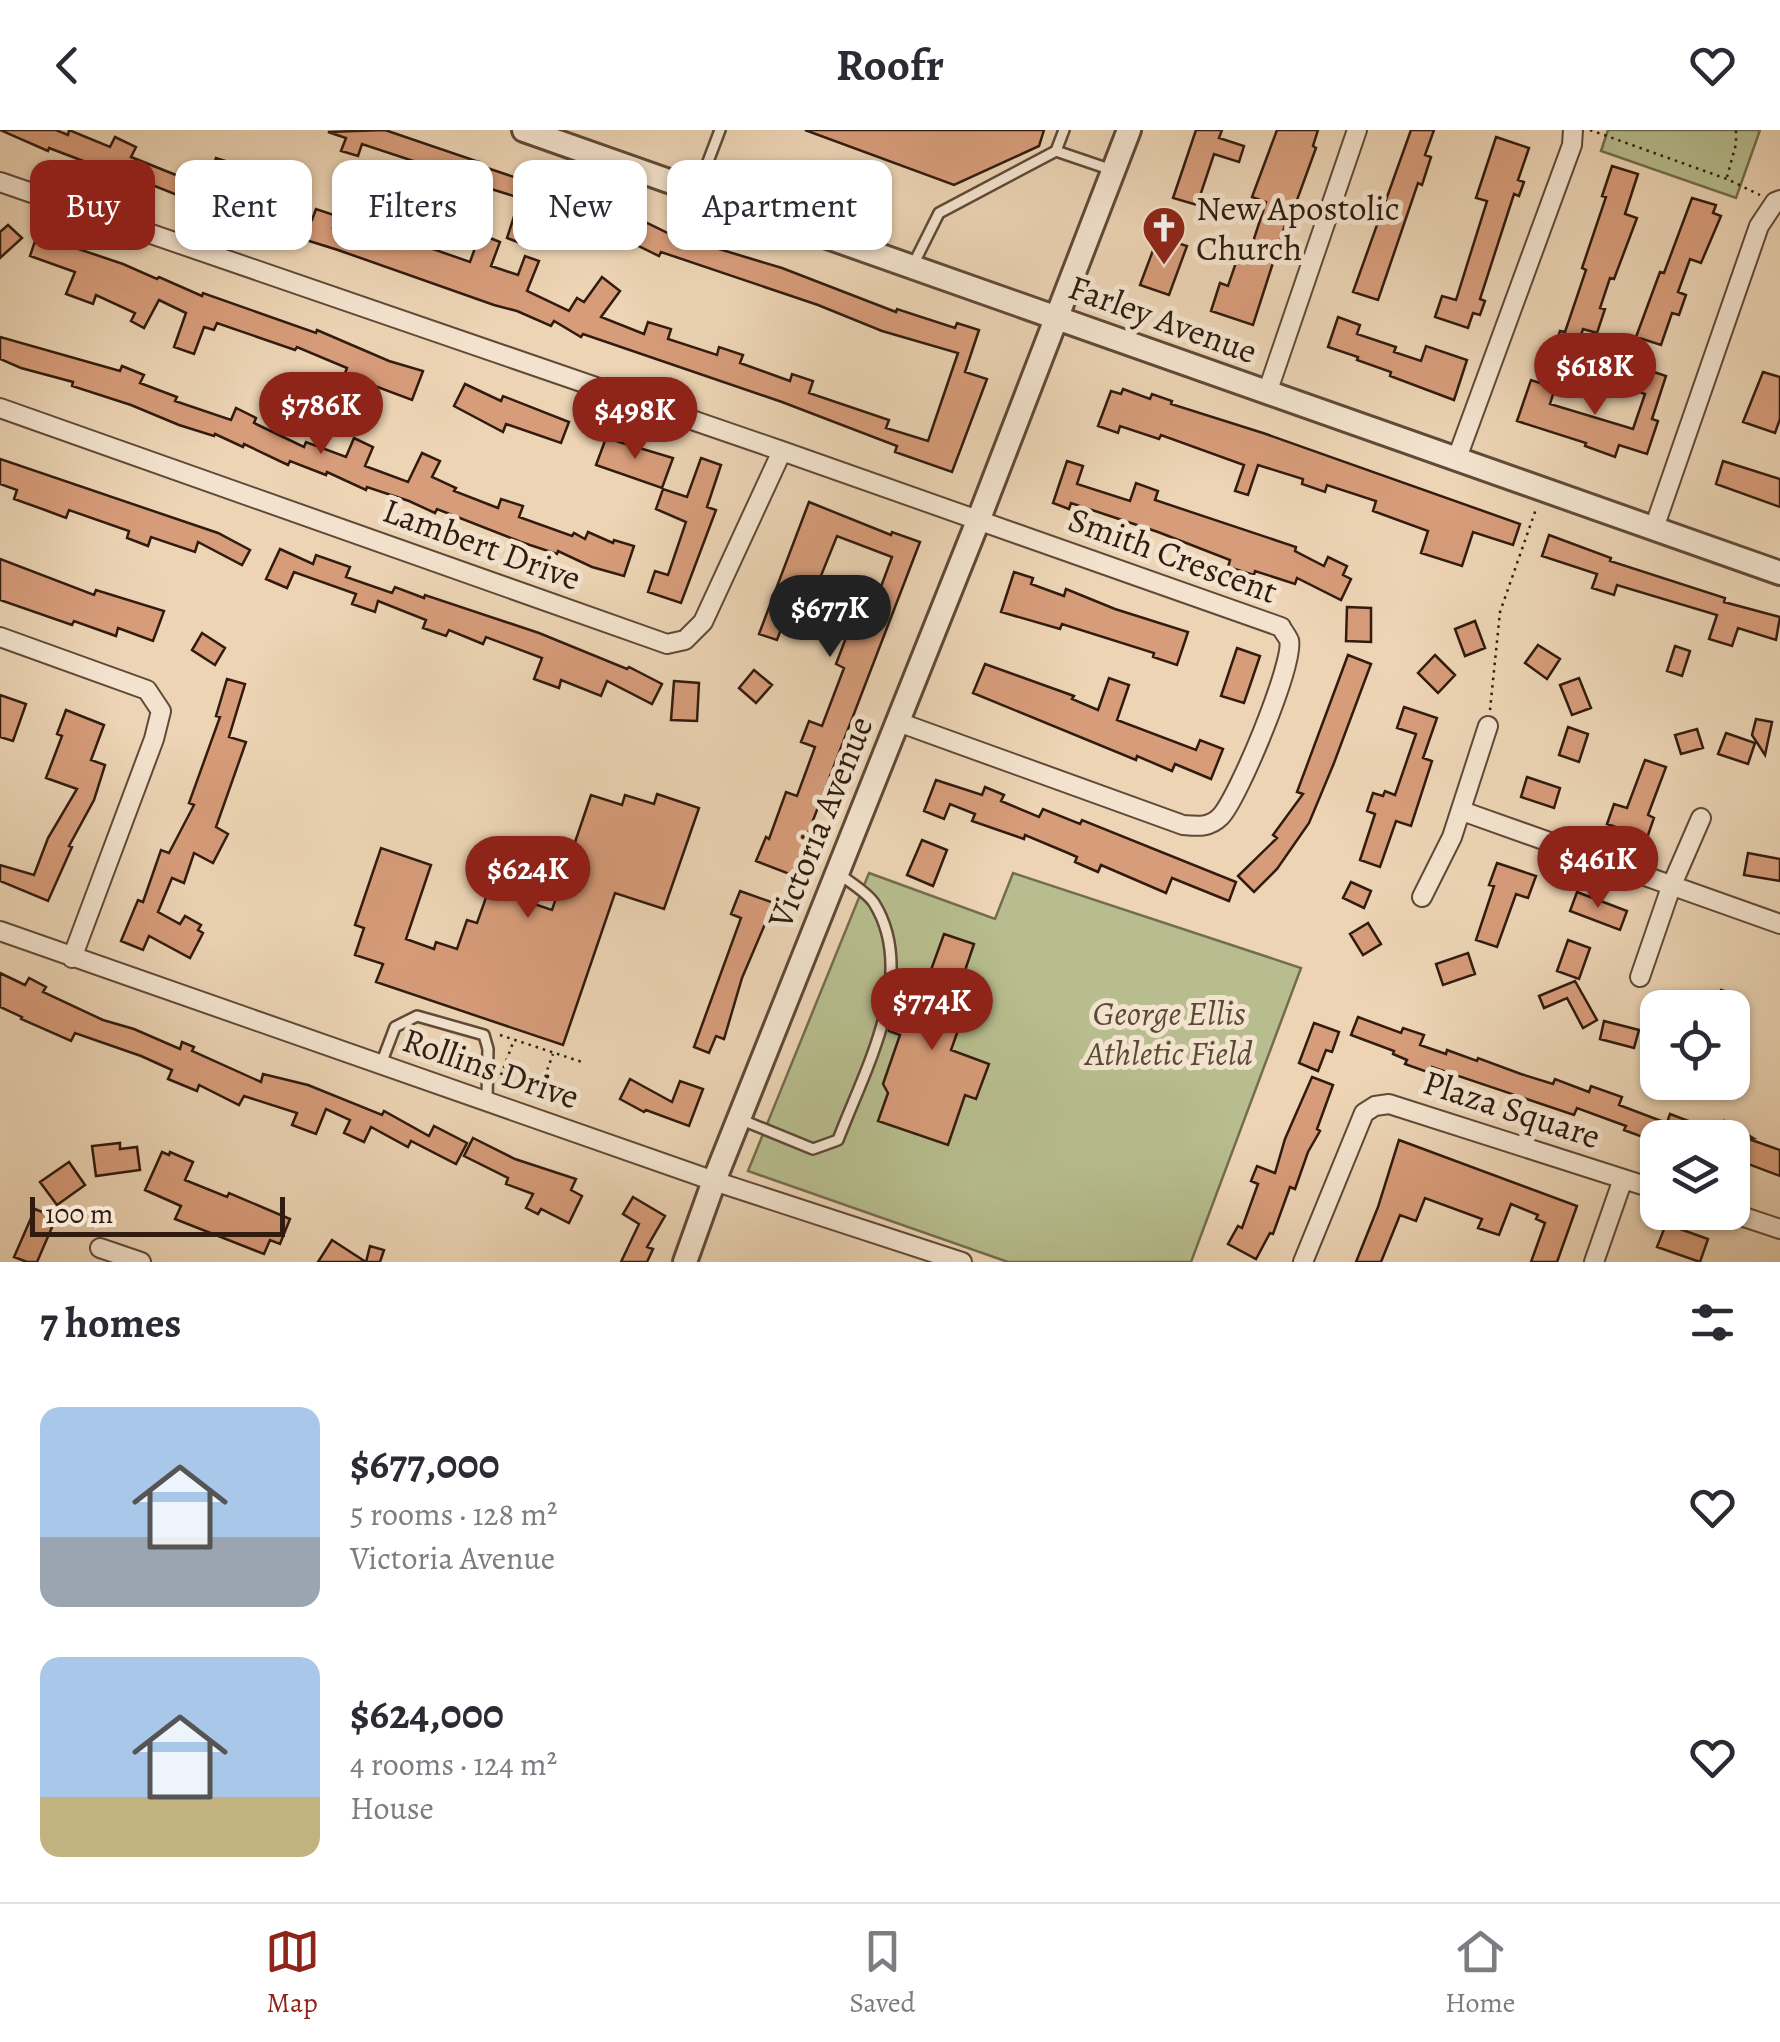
<!DOCTYPE html>
<html lang="en">
<head>
<meta charset="utf-8">
<style>
  :root { --surface:#fff; --page:#f2f2f3; --text:#2b2b33; --muted:#7c7c81; --line:#e1e1e2; --accent:#8f2418 }
  body { margin:0; font-family:Alegreya,serif; background:var(--page); color:var(--text); height:100vh; display:flex; flex-direction:column; font-size:38px; white-space:nowrap }
  * { box-sizing:border-box; margin:0 }
  p { font-size:32px; color:var(--muted) }
  .icon { flex:none; width:55px; height:55px; fill:none; stroke:currentColor; stroke-width:2; stroke-linecap:round; stroke-linejoin:round }
  .map { position:relative; height:1132px; overflow:hidden }
  .drawer { display:flex; flex-direction:column; background:var(--surface); flex:1 }
  .drawer>* { flex:none }
  .top-card { position:absolute; left:30px; top:30px; width:1000px; height:90px; display:flex; gap:20px }
  .buttons { position:absolute; left:1640px; top:860px; display:grid; gap:20px }
  .buttons a { display:grid; place-items:center; width:110px; height:110px; border-radius:20px; background:var(--surface); box-shadow:0 2px 8px #0004; font-size:50px }
  .scale { position:absolute; left:30px; bottom:25px; width:255px; box-sizing:border-box; padding-left:10px; border:5px solid #311b0e; border-top:0; font-size:28px; line-height:35px; white-space:nowrap; color:#311b0e; -webkit-text-stroke:8px #f3e3ce; paint-order:stroke }
  .price { position:absolute; translate:-50% -85px; padding:0 22px; border-radius:35px; background:var(--accent); color:#fff; font-size:32px; line-height:65px; filter:drop-shadow(0 2px 5px #0008) }
  .price::after { content:''; position:absolute; left:50%; top:60px; width:30px; height:22px; margin-left:-15px; background:inherit; clip-path:polygon(0 0,100% 0,50% 100%) }
  .price.on { background:#222; color:#fff }
  ul { padding:0; list-style:none }
  li { display:flex; align-items:center; gap:30px; height:250px; padding:0 40px }
  li span { display:grid; place-items:center; flex:none; width:280px; height:200px; border-radius:20px; color:#555 }
  li>.icon { margin-inline-start:auto }
  span .icon { width:120px; height:120px; fill:#fffc; stroke-width:1 }
  li b { font-size:42px }
  h2 { display:flex; justify-content:space-between; align-items:center; height:120px; padding:0 40px; font-size:42px }
  .pill { padding:0 35px; border-radius:20px; background:var(--surface); box-shadow:0 2px 8px #0004; font-size:35px; line-height:90px }
  .pill.on { background:var(--accent); color:#fff }
  header { display:flex; justify-content:space-between; align-items:center; height:130px; padding:0 40px; background:var(--surface); font-size:45px; font-weight:700 }
  .menu { display:flex; justify-content:space-around; align-items:center; height:140px; border-top:2px solid var(--line); background:var(--surface); font-size:28px; color:var(--muted) }
  .menu a { display:grid; justify-items:center; gap:5px }
  .menu .on { color:var(--accent) }
  .map>svg:first-child { display:block }
</style>
</head>
<body>
<header><svg class="icon" aria-label="back" viewBox="0 0 24 24"><path d="M15 5l-7 7 7 7"/></svg>Roofr<svg class="icon" aria-label="heart" viewBox="0 0 24 24"><path d="M12 20l-8-8c-3-5 5-10 8-4 3-6 11-1 8 4z"/></svg></header>
<div class="map">
<svg width="1780" height="1132" viewBox="0 0 1780 1132">
  <rect width="100%" height="100%" fill="#ecd4b4"/>
  <filter id="stains"><feTurbulence type="fractalNoise" baseFrequency=".002" numOctaves="4"/><feColorMatrix values="0 0 0 0 .2 0 0 0 0 .09 0 0 0 0 .02 0 0 0 .5 -.17"/></filter>
  <radialGradient id="worn" r=".72"><stop offset=".6" stop-color="#630" stop-opacity="0"/><stop offset="1" stop-color="#630" stop-opacity=".3"/></radialGradient>
  <path fill="#b7bd8e" stroke="#746c4e" stroke-width="2.5" d="M1608,0h152l-24,68 -135,-47z
    M869,743l126,46 18,-46 288,95 -110,294h-183l-260,-91z"/>
  <path fill="#d79c7a" stroke="#311b0e" stroke-width="2.5" d="M0,0h56l12,5 1,-5 41,17 5,-10 21,10 -5,10 55,22 2,-6 21,7 7,-22 16,5 -6,17 21,7 -4,10 69,23 4,-11 21,7 -4,12 51,17 3,-12 83,29 10,-28 20,8 -9,24 27,9 7,-19 14,5 -12,30 42,20 8,-13 7,4 18,-25 18,14 -19,26 43,17 4,-12 23,7 -3,10 49,16 2,-8 24,8 -3,8 50,18 2,-7 21,7 -4,12 80,27 -3,8 42,13 30,-88 -76,-22 -64,-26 -157,-53 -2,4 -37,-18 -87,-31 -12,37 -16,-6 13,-40 -48,-15 -4,11 -22,-7 4,-14 -88,-29 -4,12 -17,-5 5,-13 -18,-6 57,-2 94,32 -1,3 84,28 -1,4 84,25 33,16 2,-5 30,10 -1,3 73,22 114,44 1,-3 58,19 2,-5 22,7 -14,42 22,7 -35,93 -57,-20 2,-6 -115,-44 -199,-68 -2,3 -27,-16 -3,5 -34,-15 -23,-6 -156,-55 -77,-24 1,-2 -67,-25 -3,9 -14,-4 2,-8 -58,-23 -3,6 -20,-12 -50,-19 -1,3z
    M805,0h239l-5,16 -85,39z
    M1196,0h26l-3,8 25,8 -5,16 -25,-8 -17,51 -24,-7z
    M1277,0h41l-5,16 3,2 -23,63 -3,-1 -37,115 -42,-14 9,-28 8,3 15,-44 9,3 14,-43 -14,-5z
    M1411,0h23l-9,25 6,2 -9,28 -4,-2 -40,117 -25,-8z
    M1496,7l33,11 -11,32 6,2 -5,14 -5,-2 -34,105 5,2 -5,14 -7,-2 -5,15 -33,-11 7,-21 14,4 31,-99 -11,-3z
    M1612,36l26,8 -13,40 12,4 -23,61 -4,-1 -10,30 5,1 -8,24 -14,-4 -8,24 12,5 -4,12 -32,-10 9,-29 5,1 21,-62 -4,-2 24,-71 -4,-1z
    M1692,68l24,7 -3,8 8,3 -20,47 -11,-4 -12,33 8,3 -7,20 -7,-2 -11,32 -25,-8 24,-65 4,1z
    M8,95l14,13 -22,20v-26z
    M37,105l86,29 34,15 2,-2 43,19 1,-3 113,40 1,-3 72,31 34,10 -11,29 -45,-17 -4,7 -21,-9 5,-13 -50,-21 -2,3 -78,-27 -3,7 -10,-3 -10,27 -20,-7 12,-34 -27,-13 -15,28 -13,-7 4,-8 -39,-18 -3,9 -27,-10 9,-22 -45,-16z
    M1158,107l29,9 -18,49 -29,-10z
    M1338,187l22,8 -3,9 39,13 -2,5 27,9 5,-15 41,14 -13,40 -64,-24 1,-4 -34,-12 1,-3 -30,-10z
    M0,207l120,34 2,-5 22,9 -4,8 37,14 -2,4 56,19 5,-12 20,10 -2,5 50,24 2,-5 40,15 8,-19 19,9 -8,19 43,16 14,-29 18,8 -8,16 24,11 -2,3 44,17 3,-9 22,7 -4,11 53,19 2,-3 11,6 3,-7 25,11 1,-3 20,6 -10,30 -32,-9 -34,-16 -1,3 -36,-12 -84,-33 -2,4 -26,-12 -42,-14 -1,3 -39,-18 -1,3 -36,-14 -2,4 -44,-21 -1,3 -28,-13 -1,2 -35,-11 -48,-20 -59,-19 1,-4 -52,-14 -21,-9z
    M1642,238l24,8 -14,43 6,2 -11,33 -28,-9 -4,12 -30,-11 1,-3 -69,-22 14,-41 24,8 -5,16 83,25 12,-35 -11,-4z
    M1763,242l17,5v42l-5,14 -32,-11z
    M465,254l36,17 2,-5 66,26 -8,21 -55,-19 -3,8 -49,-26z
    M1123,259l27,10 2,-5 20,7 -1,3 92,29 257,91 -7,21 -40,-13 -11,34 -41,-13 7,-22 -55,-20 3,-10 -49,-16 -2,7 -23,-8 1,-5 -45,-14 -10,30 -13,-4 9,-26 -83,-30 -2,4 -39,-13 -2,7 -20,-7 13,-35 10,3z
    M606,308l67,20 -11,30 -66,-23z
    M701,328l20,7 -14,42 9,3 -35,93 -33,-11 7,-21 13,4 18,-53 -30,-13 7,-20 24,8z
    M0,329l218,74 32,17 -8,15 -44,-23 -3,10 -44,-15 -3,9 -21,-8 2,-7 -60,-21 -3,8 -21,-8 -31,-11 3,-9 -17,-6z
    M1067,331l16,5 -6,18 53,17 6,-18 22,8 -3,9 141,47 -1,4 29,15 4,-9 19,9 -4,9 8,4 -10,21 -44,-22 -2,6 -40,-13 -1,4 -26,-8 2,-7 -72,-28 -87,-29 -2,6 -16,-6z
    M1723,331l57,18v28l-64,-23z
    M809,372l82,33 1,-3 28,10 -128,333 -36,-14 10,-24 3,2 17,-47 11,4 18,-49 -14,-5 8,-21 13,5 22,-58 -8,-4 19,-50 14,5 23,-62 -55,-21 -27,67 -17,-6 -16,43 -18,-6z
    M1549,405l62,23 -1,3 115,37 -1,4 56,15 -4,23 -38,-12 -6,18 -23,-7 8,-24 -100,-30 -3,10 -22,-7 5,-14 -55,-18z
    M280,419l33,15 3,-9 34,12 -4,10 46,16 3,-6 29,11 1,-3 114,38 88,36 2,-2 33,17 -10,20 -45,-23 -6,15 -40,-16 -2,8 -25,-9 8,-21 -56,-21 -3,7 -34,-14 -3,6 -23,-8 3,-8 -48,-19 -3,11 -23,-8 4,-10 -62,-22 -7,16 -21,-9z
    M0,429l94,36 2,-5 68,21 -11,30 -35,-13 -2,8 -42,-15 -2,4 -72,-25z
    M1014,442l19,6 -2,6 33,12 2,-7 49,20 73,23 -11,33 -24,-8 1,-4 -92,-29 -2,5 -59,-17z
    M1347,477l24,1v34l-25,-1z
    M1475,491l10,27 -20,8 -10,-27z
    M202,503l23,15 -10,17 -23,-15z
    M1538,515l22,14 -13,20 -22,-16z
    M1675,516l15,5 -8,25 -15,-5z
    M1237,518l23,8 -16,47 -23,-7z
    M1348,525l23,9 -37,99 -25,60 -32,46 -23,23 -16,-16 39,-38 -4,-3 30,-41 -6,-2z
    M1435,525l20,20 -17,18 -20,-20z
    M985,534l89,32 -2,3 26,11 11,-32 20,7 -12,35 79,30 4,-10 23,9 -12,30 -36,-15 -3,7 -35,-15 -1,4 -163,-67z
    M754,540l18,15 -16,18 -17,-15z
    M1579,548l12,30 -19,7 -12,-30z
    M227,549l18,5 -16,53 17,5 -30,85 12,7 -15,29 -19,-10 -10,30 -12,-5 -14,34 22,12 5,-8 16,9 -3,5 5,3 -13,25 -41,-22 -6,14 -22,-9 17,-41 5,2 18,-52 8,3 25,-48 -5,-2 31,-86 -4,-1z
    M674,551l25,2 -2,38 -26,-1z
    M0,565l26,9 -13,37 -13,-4z
    M1404,577l33,11 -14,40 9,3 -21,65 -15,-5 -16,46 -20,-7 15,-46 -8,-3 6,-18 10,3 2,-5 10,4 21,-61 -19,-6z
    M66,580l38,15 -13,35 14,5 -11,35 -25,46 3,1 -24,54 -48,-20v-16l34,10 14,-37 29,-49 -31,-11 16,-42 -5,-2z
    M1756,589l16,3 -7,33 -13,-20z
    M1568,597l20,7 -9,28 -20,-7z
    M1697,599l6,19 -22,6 -6,-19z
    M1726,603l29,10 -7,21 -30,-10z
    M1645,630l21,7 -18,48 6,3 -7,20 -40,-14 7,-20 13,4z
    M1527,647l33,11 -6,20 -33,-11z
    M936,650l46,15 3,-8 19,8 -3,6 38,16 4,-8 37,15 2,-4 154,62 -7,19 -57,-23 -6,15 -65,-28 -3,7 -23,-10 2,-5 -9,-4 -43,-18 -1,4 -52,-18 3,-7 -25,-10 -6,15 -20,-8z
    M657,664l42,14 -35,101 -49,-16 -52,152 -187,-63 7,-18 -28,-9 9,-27 -9,-3 26,-77 50,17 -25,74 28,10 2,-7 21,7 10,-29 10,3 12,-34 63,21 39,-115 31,10 3,-10 29,9z
    M922,710l25,10 -14,36 -26,-11z
    M1748,723l32,6v22l-36,-6z
    M1497,733l39,13 -8,22 -12,-4 -19,53 -21,-7 18,-54 -5,-1z
    M1351,752l20,9 -7,17 -21,-10z
    M740,761l34,12 -32,75 -18,61 -8,-3 -7,17 -15,-6 47,-129 -10,-4z
    M1577,762l50,19 -7,19 -50,-19z
    M1368,793l13,21 -18,11 -13,-21z
    M944,804l30,10 -19,56 12,5 -16,45 38,14 -13,35 -11,-4 -17,50 -70,-24 10,-28 -5,-9 17,-49 -11,-4 10,-29 12,4 5,-16 7,2z
    M1568,810l22,8 -11,31 -22,-8z
    M1468,823l7,21 -32,11 -7,-21z
    M0,843l25,12 4,-7 17,9 -3,5 60,28 31,9 46,20 2,-7 12,5 -2,4 69,31 2,-8 45,11 74,30 2,-4 45,25 5,-10 33,17 -11,21 -45,-23 -3,6 -37,-20 -7,15 -20,-9 6,-13 -24,-11 -10,25 -24,-9 5,-12 -53,-17 -5,9 -40,-20 -2,6 -29,-12 4,-9 -31,-14 -66,-23 -4,8 -50,-22 1,-2 -22,-10z
    M1575,851l22,39 -14,8 -16,-30 -23,10 -5,-12z
    M1721,860l20,7 -4,11h-23z
    M1358,887l43,16 2,-5 21,7 -4,10 26,9 1,-4 30,11 1,-3 43,16 32,10 2,-5 34,13 2,-6 31,11 -3,8 45,17 -8,20 -32,-12 2,-4 -49,-18 -3,7 -142,-48 -2,6 -25,-9 2,-4 -14,-6 1,-3 -43,-16z
    M1604,891l35,9 -5,18 -34,-9z
    M1314,893l25,9 -7,20 -6,-2 -8,21 -19,-8z
    M1312,947l21,8 -16,44 3,2 -12,21 -13,37 -5,-2 -17,47 -3,-1 -14,26 -28,-15 10,-18 4,2 16,-44 -7,-3 6,-15 18,7 10,-34z
    M630,949l42,23 8,-21 23,8 -14,37 -43,-16 -2,2 -24,-13z
    M1670,984l47,18 7,-11 29,17h-7l34,12v26l-48,-18v-20h-61l-8,-4z
    M473,1008l42,21 61,20 -5,11 11,6 -13,27 -28,-14 -3,5 -12,-6 7,-14 -27,-10 2,-6 -44,-22z
    M1399,1010l178,66 -20,56h-26l14,-39 -9,-4 2,-4 -27,-11 -12,31 -21,-7 4,-9 -57,-21 -9,23 -16,-6 -19,47h-25l22,-55z
    M120,1013v6l17,-2 3,23 -44,6 -4,-30z
    M162,1022l7,3 1,-3 23,10 -8,18 42,17 2,-4 61,26 -10,25 -10,-4 -6,14 -89,-35 6,-13 -36,-16z
    M69,1032l16,23 -28,20 -17,-23z
    M633,1067l32,19 -18,31 6,2 -6,13h-26l18,-38 -16,-10z
    M35,1079l21,9 -19,44h-10l-13,-5z
    M1666,1094l42,15 -8,23 -43,-15z
    M332,1110l34,22 4,-16 14,4 -4,12h-62z"/>
  <g fill="none" stroke-linecap="round" stroke-linejoin="round">
    <defs>
      <path id="service" d="M1056,21l8,-21
        M698,58l22,-58
        M913,135l26,-52 117,-62 56,19
        M381,934l14,-37 22,-11 67,19 4,14 -1,52
        M742,990l71,29 25,-9c26,-69 81,-165 36,-237 -7,-11 -25,-21 -36,-30"/>
      <path id="minor" d="M0,52l782,269 499,176c0,1 8,12 8,13 6,22 -52,161 -69,177 -11,11 -23,9 -37,8l-285,-103
        M1267,263l90,-263
        M0,278l667,236 18,-4 18,-18 79,-171
        M1457,328l115,-313 1,-15
        M1654,398l105,-302 16,-24 5,-2
        M0,507l147,53 14,21 -7,28 -82,219
        M1462,681l318,113
        M1422,767l30,-60 36,-111
        M0,801l714,250 248,81
        M1640,847l31,-90 30,-69
        M1729,1082l51,17
        M100,1118l41,14
        M1303,1132l61,-149 11,-7 14,-2 269,86
        M1594,1132l29,-83"/>
      <path id="tertiary" d="M524,0l1256,443
        M685,1132l29,-81 264,-660 151,-391"/>
    </defs>
    <use href="#service" stroke="#604938" stroke-width="14"/>
    <use href="#minor" stroke="#604938" stroke-width="22"/>
    <use href="#tertiary" stroke="#604938" stroke-width="28"/>
    <path stroke="#311b0e" stroke-width="2.5" stroke-dasharray="2.5 5" stroke-linecap="butt" d="M1590,0l137,49 33,16
      M1727,47l9,-33v-14
      M1490,580l10,-98 36,-103
      M500,905l85,28
      M501,945l13,-35
      M537,968l16,-44"/>
    <use href="#service" stroke="#f3e3ce" stroke-width="9"/>
    <use href="#minor" stroke="#f3e3ce" stroke-width="18"/>
    <use href="#tertiary" stroke="#f3e3ce" stroke-width="22"/>
  </g>
  <defs>
    <symbol id="church-pin" viewBox="-11 -11 22 30"><path d="M0 17L-7.5 6A9.5 9.5 0 1 1 7.5 6Z" fill="#8f2418" stroke="#f3e3ce"/><path d="M-1.2-6h2.4v3.5h3.3v2.4h-3.3V6h-2.4V-.1h-3.3v-2.4h3.3Z" fill="#fff"/></symbol>
  </defs>
  <g fill-rule="evenodd">
    <use href="#church-pin" x="1139" y="73" width="50" height="68"/>
  </g>
  <g text-anchor="middle" dominant-baseline="central" stroke-width="10" stroke-linejoin="round" paint-order="stroke">
    <g font-size="35" fill="#311b0e" stroke="#f3e3ce" text-anchor="start">
      <text x="1196" y="78">New Apostolic<tspan x="1196" dy="40">Church</tspan></text>
    </g>
    <g font-size="35" fill="#311b0e" stroke="#f3e3ce">
      <text transform="translate(1163 189) rotate(20)">Farley Avenue</text>
      <text transform="translate(482 414) rotate(20)">Lambert Drive</text>
      <text transform="translate(1173 425) rotate(20)">Smith Crescent</text>
      <text transform="translate(820 692) rotate(-68)">Victoria Avenue</text>
      <text transform="translate(491 938) rotate(19)">Rollins Drive</text>
      <text transform="translate(1512 979) rotate(18)">Plaza Square</text>
    </g>
    <g font-size="35" font-style="italic" fill="#594c34" stroke="#f3e3ce">
      <text x="1169" y="883">George Ellis<tspan x="1169" dy="40">Athletic Field</tspan></text>
    </g>
  </g>
  <rect width="100%" height="100%" filter="url(#stains)"/>
  <rect width="100%" height="100%" fill="url(#worn)"/>
</svg>
<div class="buttons">
<a><svg class="icon" aria-label="locate" viewBox="0 0 24 24"><circle cx="12" cy="12" r="6"/><path d="M12 2v4M12 18v4M2 12h4M18 12h4"/></svg></a>
<a><svg class="icon" aria-label="layers" viewBox="0 0 24 24"><path d="M12 4l9 5-9 5-9-5zM3 14l9 5 9-5"/></svg></a>
</div>
<div class="scale">100 m</div>
<b class="price" style="left:1595px;top:288px">$618K</b>
<b class="price" style="left:321px;top:327px">$786K</b>
<b class="price" style="left:635px;top:332px">$498K</b>
<b class="price on" style="left:830px;top:530px">$677K</b>
<b class="price" style="left:1598px;top:781px">$461K</b>
<b class="price" style="left:528px;top:791px">$624K</b>
<b class="price" style="left:932px;top:923px">$774K</b>
<div class="top-card">
<a class="pill on">Buy</a>
<a class="pill">Rent</a>
<a class="pill">Filters</a>
<a class="pill">New</a>
<a class="pill">Apartment</a>
</div>
</div>
<section class="drawer">
<h2>7 homes<svg class="icon" aria-label="filters" viewBox="0 0 24 24"><path d="M4 7h16M4 17h16"/><circle cx="9" cy="7" r="2"/><circle cx="15" cy="17" r="2"/></svg></h2>
<ul>
<li><span style="background:linear-gradient(#a9c7e8 65%,#9aa5b1 0)"><svg class="icon" aria-label="home" viewBox="0 0 24 24"><path d="M3 11l9-7 9 7M6 9v11h12V9"/></svg></span><div><b>$677,000</b><p>5 rooms · 128 m²</p><p>Victoria Avenue</p></div><svg class="icon" aria-label="heart" viewBox="0 0 24 24"><path d="M12 20l-8-8c-3-5 5-10 8-4 3-6 11-1 8 4z"/></svg></li>
<li><span style="background:linear-gradient(#a9c7e8 70%,#c2b280 0)"><svg class="icon" aria-label="home" viewBox="0 0 24 24"><path d="M3 11l9-7 9 7M6 9v11h12V9"/></svg></span><div><b>$624,000</b><p>4 rooms · 124 m²</p><p>House</p></div><svg class="icon" aria-label="heart" viewBox="0 0 24 24"><path d="M12 20l-8-8c-3-5 5-10 8-4 3-6 11-1 8 4z"/></svg></li>
</ul>
</section>
<nav class="menu">
<a class="on"><svg class="icon" aria-label="map" viewBox="0 0 24 24"><path d="M3 6l6-2 6 2 6-2v14l-6 2-6-2-6 2zM9 4v14M15 6v14"/></svg>Map</a>
<a><svg class="icon" aria-label="saved" viewBox="0 0 24 24"><path d="M7 4h10v16l-5-4-5 4z"/></svg>Saved</a>
<a><svg class="icon" aria-label="home" viewBox="0 0 24 24"><path d="M3 11l9-7 9 7M6 9v11h12V9"/></svg>Home</a>
</nav>
</body>
</html>
